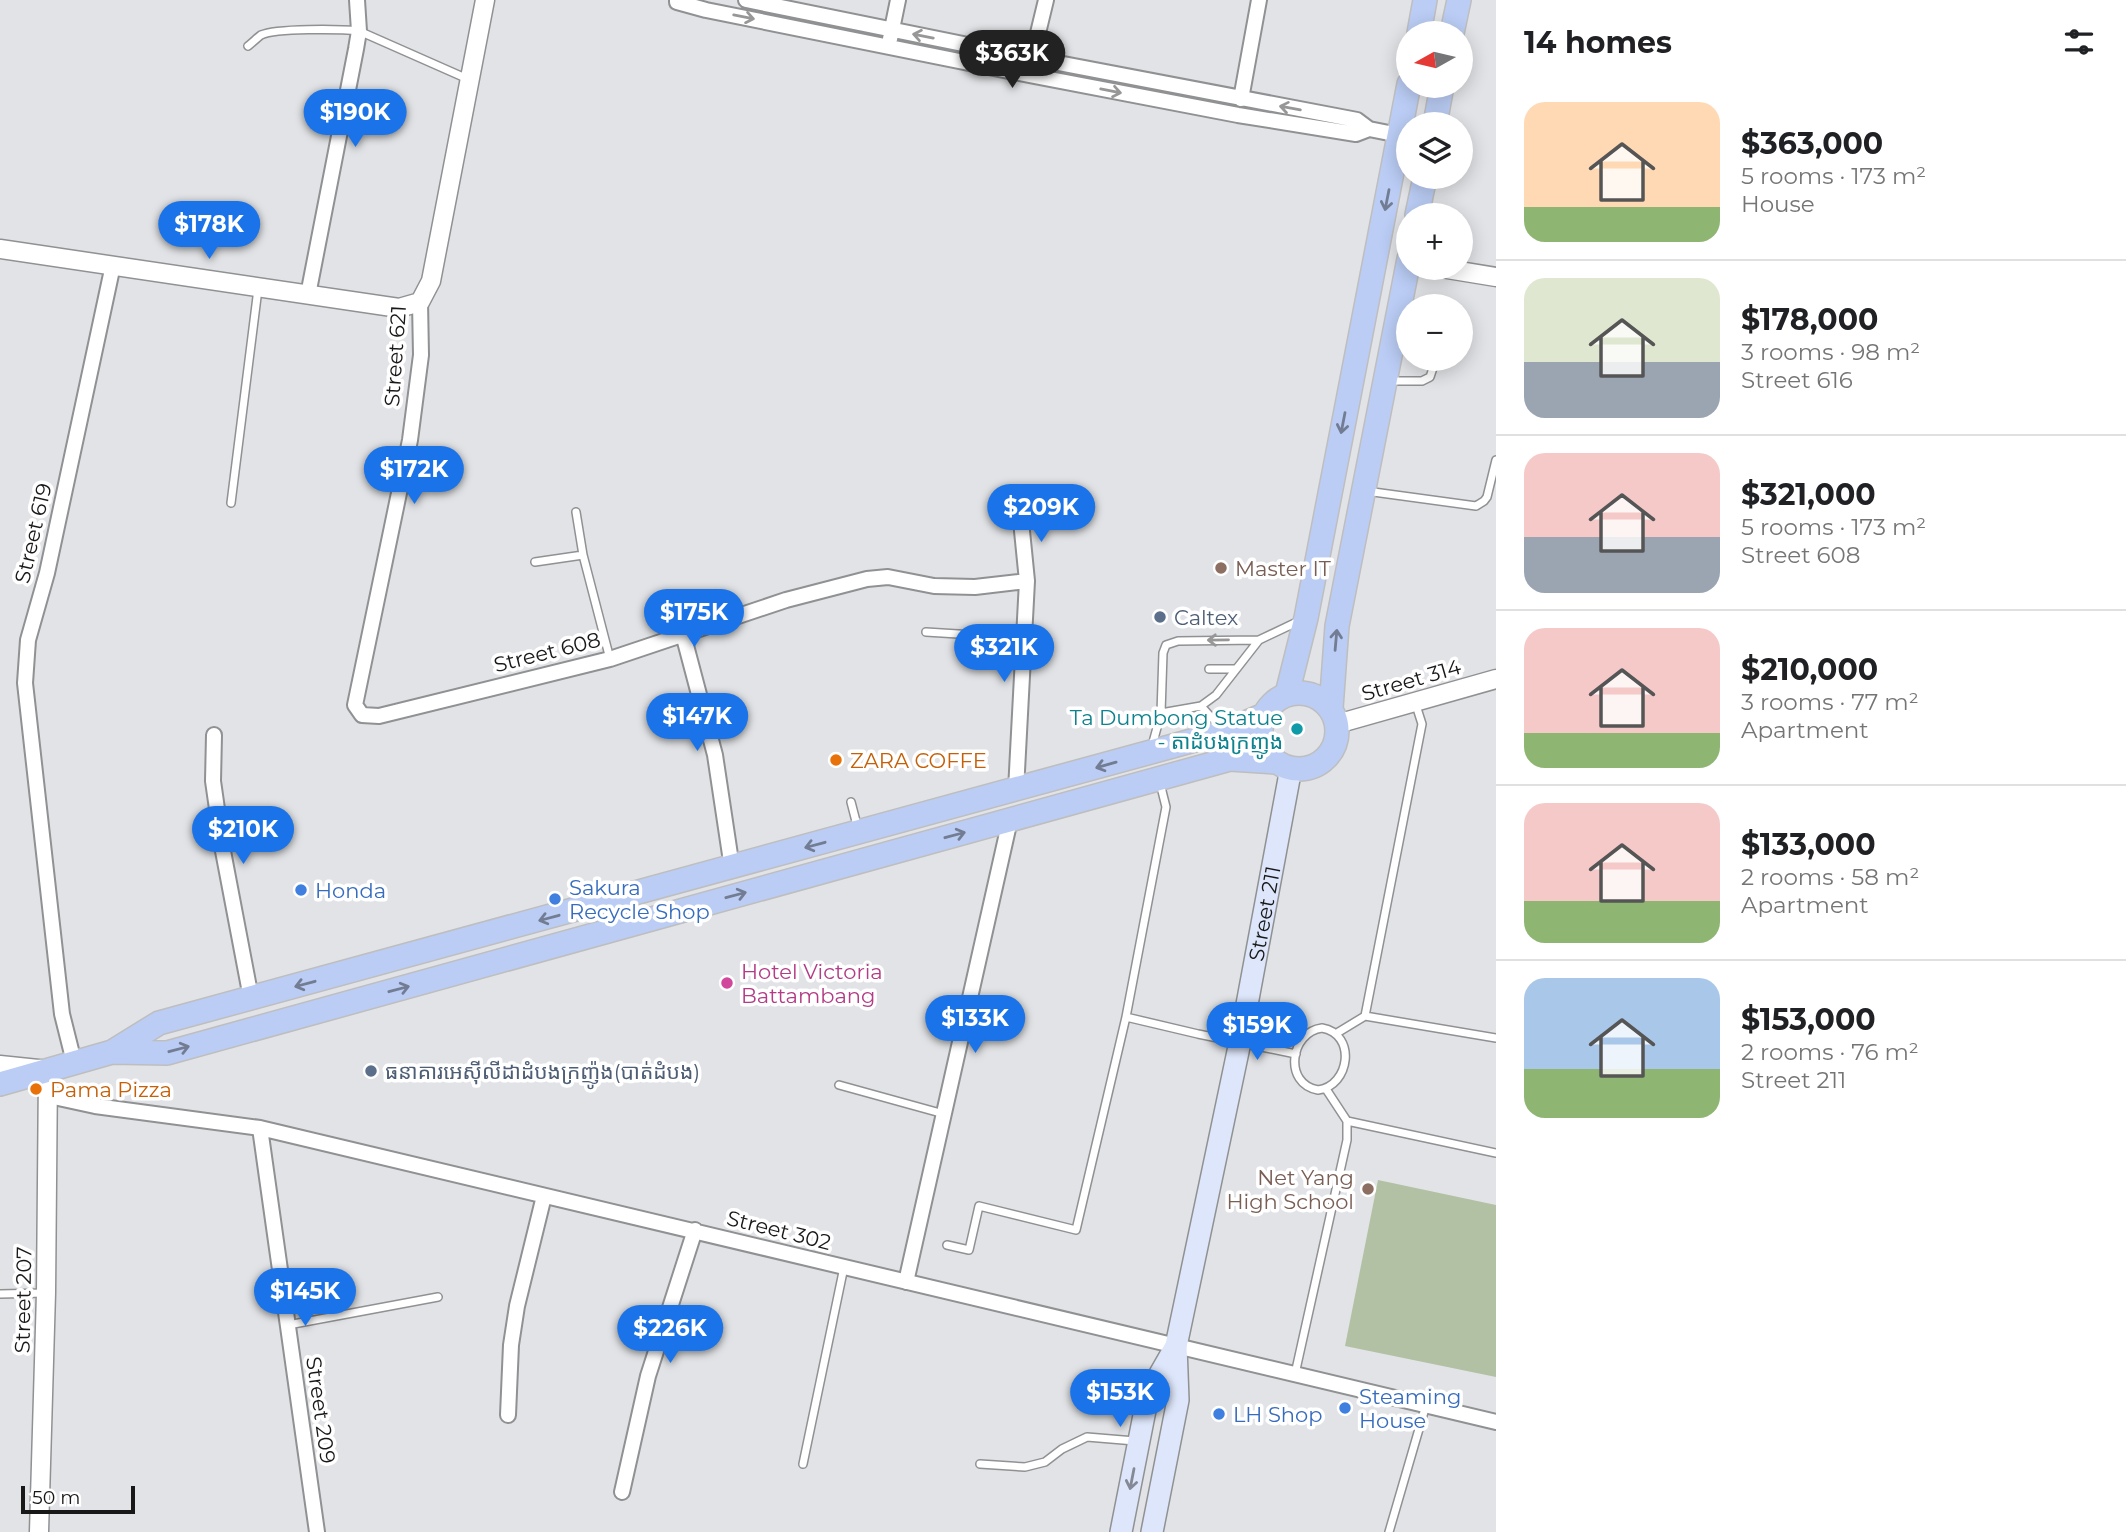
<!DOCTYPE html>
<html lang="en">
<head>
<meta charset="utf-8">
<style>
  :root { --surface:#fff; --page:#f6f6f6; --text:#202124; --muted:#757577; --line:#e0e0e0; --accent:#1a73e8 }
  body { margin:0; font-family:Montserrat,"Noto Sans Khmer",sans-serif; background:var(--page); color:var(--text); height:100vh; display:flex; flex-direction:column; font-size:26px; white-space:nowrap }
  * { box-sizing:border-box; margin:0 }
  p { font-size:23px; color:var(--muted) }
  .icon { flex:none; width:38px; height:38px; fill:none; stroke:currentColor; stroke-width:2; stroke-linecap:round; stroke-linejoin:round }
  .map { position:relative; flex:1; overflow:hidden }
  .panel { display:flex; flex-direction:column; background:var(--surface); width:630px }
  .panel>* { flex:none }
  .needle { width:46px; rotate:262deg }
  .buttons { position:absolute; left:1396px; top:21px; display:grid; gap:14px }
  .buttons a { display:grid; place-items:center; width:77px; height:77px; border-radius:50%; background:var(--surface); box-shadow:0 4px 18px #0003; font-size:35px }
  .scale { position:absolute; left:21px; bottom:18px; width:114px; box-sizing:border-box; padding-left:7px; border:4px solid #181819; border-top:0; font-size:19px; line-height:24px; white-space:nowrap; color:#181819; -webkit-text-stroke:5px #fff; paint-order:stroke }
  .price { position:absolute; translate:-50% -60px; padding:0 16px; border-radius:24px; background:var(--accent); color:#fff; font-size:23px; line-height:46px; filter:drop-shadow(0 2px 4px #0008) }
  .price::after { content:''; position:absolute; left:50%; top:42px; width:21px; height:16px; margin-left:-10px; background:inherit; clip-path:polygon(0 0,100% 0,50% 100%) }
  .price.on { background:#222; color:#fff }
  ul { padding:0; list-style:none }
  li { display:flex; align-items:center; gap:21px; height:175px; padding:0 28px }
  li+li { border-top:2px solid var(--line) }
  li span { display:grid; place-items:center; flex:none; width:196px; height:140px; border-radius:21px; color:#555 }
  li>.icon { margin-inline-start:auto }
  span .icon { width:84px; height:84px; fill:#fffc; stroke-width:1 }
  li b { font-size:30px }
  h2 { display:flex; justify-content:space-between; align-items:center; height:84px; padding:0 28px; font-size:30px }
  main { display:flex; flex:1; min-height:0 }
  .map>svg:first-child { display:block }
</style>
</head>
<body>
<main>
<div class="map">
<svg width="1496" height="1532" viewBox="0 0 1496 1532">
  <rect width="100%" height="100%" fill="#e2e3e6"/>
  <path fill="#b2c1a4" d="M1378,1180l118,25v172l-151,-31z"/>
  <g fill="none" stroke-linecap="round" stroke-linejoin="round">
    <defs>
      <path id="service" d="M248,46c4,-3 9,-8 13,-11 15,-7 79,-6 98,-4l111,49
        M1389,381h33l8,-4 6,-18
        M1366,491l110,15 8,-5 3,-4 9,-37
        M231,503l27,-214
        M576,512l7,43
        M535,562l48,-7 27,104
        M926,632l97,6
        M1209,669h27
        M1201,706l21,23
        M1161,713l40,-7 15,-11 43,-55
        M1152,746l9,-33 2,-60 3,-8 12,-4 81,-1 40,-19
        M851,802l7,27
        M1365,1016l57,-292 -7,-22
        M1126,1017l40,-210 -6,-24
        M1322,1028c35,6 28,58 -4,62 -35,-6 -28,-58 4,-62z
        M1337,1033l28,-17 131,22
        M839,1085l105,29
        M1347,1121l149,32
        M947,1245l22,5 10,-44 97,24 50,-213 72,17 98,20
        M0,1294l45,-1
        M288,1325l150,-28
        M1295,1374l52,-234v-19l-21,-32
        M803,1464l41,-197
        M980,1464l45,3 20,-5 17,-13 25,-12 48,4
        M1389,1532l37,-127"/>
      <path id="minor" d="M677,0v2l29,8 323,65 209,40 118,19 13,-5
        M746,0l286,58 325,62 12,9 35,7
        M890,39l8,-39
        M1032,58l14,-58
        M1241,99l18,-99
        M308,295l48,-246 3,-18 -2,-31
        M420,302l1,53 -11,85 -55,265 7,10 17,1 231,-57 176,-59 81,-21 21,-2 46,9 41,1 52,-6
        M683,634l32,121 17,113
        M214,735l-1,46 10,70 28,147
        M1016,790l11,-209 -7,-70
        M74,1062l-12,-48 -37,-331 3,-43 19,-67 66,-308
        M49,1096l46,10 165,22 1236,294
        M260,1128l57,404
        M906,1282l104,-462
        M508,1415l3,-70 6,-39 27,-110
        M622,1492l26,-116 47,-146"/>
      <path id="tertiary" d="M0,249l399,59 21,-6 11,-21 54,-281
        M1441,268l55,9
        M1337,724l159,-45
        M0,1065l48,5 -2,223 -7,239"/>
      <g id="secondary">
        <path d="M1121,1532l27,-137 28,-49"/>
        <path id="s1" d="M1152,1532l26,-132 -2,-54 64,-304 51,-274"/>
      </g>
      <path id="primary" d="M1419,33l6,-33
        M1452,33l7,-33
        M1435,124l7,-38
        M1417,215l8,-38
        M1261 731a38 38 0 1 1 76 0a38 38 0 1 1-76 0Z
        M1287,694l19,-76 103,-534
        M1331,708l6,-82 72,-367
        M112,1052l55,1 1063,-294 46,3
        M0,1084l112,-32 47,-29 1065,-291 40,-17"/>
    </defs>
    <use href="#service" stroke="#909193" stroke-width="10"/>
    <use href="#minor" stroke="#909193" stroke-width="18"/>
    <use href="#tertiary" stroke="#909193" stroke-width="21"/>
    <use href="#secondary" stroke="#909193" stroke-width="24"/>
    <use href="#primary" stroke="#bebebf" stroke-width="26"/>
    <use href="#service" stroke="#fff" stroke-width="7"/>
    <use href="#minor" stroke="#fff" stroke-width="14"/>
    <use href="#tertiary" stroke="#fff" stroke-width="18"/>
    <use href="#secondary" stroke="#dde6fa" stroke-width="21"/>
    <use href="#primary" stroke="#bbcdf5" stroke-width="23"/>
  </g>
  <defs><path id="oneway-shaft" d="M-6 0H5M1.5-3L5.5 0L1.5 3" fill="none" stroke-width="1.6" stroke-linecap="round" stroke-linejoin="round" transform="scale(1.75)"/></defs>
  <g stroke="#979798">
    <use href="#oneway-shaft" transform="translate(744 17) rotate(11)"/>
    <use href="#oneway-shaft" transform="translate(923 36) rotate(-169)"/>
    <use href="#oneway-shaft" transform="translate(1111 91) rotate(11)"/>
    <use href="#oneway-shaft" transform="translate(1290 108) rotate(-170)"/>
    <use href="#oneway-shaft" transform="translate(1218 640) rotate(179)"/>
  </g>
  <g stroke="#727c92">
    <use href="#oneway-shaft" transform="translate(1387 200) rotate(101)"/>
    <use href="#oneway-shaft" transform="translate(1343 423) rotate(101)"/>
    <use href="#oneway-shaft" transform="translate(1336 640) rotate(-85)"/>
    <use href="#oneway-shaft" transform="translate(1106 765) rotate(164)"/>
    <use href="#oneway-shaft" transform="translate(955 835) rotate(-15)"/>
    <use href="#oneway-shaft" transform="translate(815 845) rotate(165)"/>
    <use href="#oneway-shaft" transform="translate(736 895) rotate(-15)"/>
    <use href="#oneway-shaft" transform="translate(549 918) rotate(165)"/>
    <use href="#oneway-shaft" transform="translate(305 984) rotate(165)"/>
    <use href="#oneway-shaft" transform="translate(399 989) rotate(-15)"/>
    <use href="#oneway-shaft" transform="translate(179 1049) rotate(-15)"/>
  </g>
  <use stroke="#848995" href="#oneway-shaft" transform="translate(1132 1479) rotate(101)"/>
  <g fill="#8d6e63" stroke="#fff" stroke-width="2.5">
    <circle cx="1221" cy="568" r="7"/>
    <circle cx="1368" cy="1189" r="7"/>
  </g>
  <g fill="#5c6f8a" stroke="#fff" stroke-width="2.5">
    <circle cx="1160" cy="617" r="7"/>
    <circle cx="371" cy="1071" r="7"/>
  </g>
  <circle fill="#0f9aa8" stroke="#fff" stroke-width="2.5" cx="1297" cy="729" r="7"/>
  <g fill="#e8710a" stroke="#fff" stroke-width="2.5">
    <circle cx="836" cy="760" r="7"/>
    <circle cx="36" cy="1089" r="7"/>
  </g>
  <g fill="#3f7fe0" stroke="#fff" stroke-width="2.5">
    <circle cx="301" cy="890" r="7"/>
    <circle cx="555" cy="899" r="7"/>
    <circle cx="1345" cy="1408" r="7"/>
    <circle cx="1219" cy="1414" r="7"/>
  </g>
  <circle fill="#d1479c" stroke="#fff" stroke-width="2.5" cx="727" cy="983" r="7"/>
  <g text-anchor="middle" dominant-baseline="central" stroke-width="7" stroke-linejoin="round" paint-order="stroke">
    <g font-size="21" fill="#181819" stroke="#fff">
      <text transform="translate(395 356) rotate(-86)">Street 621</text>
      <text transform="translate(33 533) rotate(-77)">Street 619</text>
      <text transform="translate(547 652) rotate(-14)">Street 608</text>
      <text transform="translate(1411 680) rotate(-16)">Street 314</text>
      <text stroke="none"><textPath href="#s1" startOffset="630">Street 211</textPath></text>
      <text transform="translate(779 1230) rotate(14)">Street 302</text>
      <text transform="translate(23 1300) rotate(-89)">Street 207</text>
      <text transform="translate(321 1410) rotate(82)">Street 209</text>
    </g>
    <g font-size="21" fill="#785e54" stroke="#fff" text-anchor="start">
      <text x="1235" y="568">Master IT</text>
      <text x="1354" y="1177" text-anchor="end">Net Yang<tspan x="1354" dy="24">High School</tspan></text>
    </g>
    <g font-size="21" fill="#4e5e75" stroke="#fff" text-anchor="start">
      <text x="1174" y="617">Caltex</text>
      <text x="385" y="1071">ធនាគារអេស៊ីលីដាដំបងក្រញ៉ូង(បាត់ដំបង)</text>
    </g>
    <g font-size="21" fill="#0d838f" stroke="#fff" text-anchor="end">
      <text x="1283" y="717">Ta Dumbong Statue<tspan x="1283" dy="24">- តាដំបងក្រញូង</tspan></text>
    </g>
    <g font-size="21" fill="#c56008" stroke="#fff" text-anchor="start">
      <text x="850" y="760">ZARA COFFE</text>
      <text x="50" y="1089">Pama Pizza</text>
    </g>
    <g font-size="21" fill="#366cbe" stroke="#fff" text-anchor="start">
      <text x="569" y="887">Sakura<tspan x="569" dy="24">Recycle Shop</tspan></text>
      <text x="315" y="890">Honda</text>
      <text x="1359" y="1396">Steaming<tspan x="1359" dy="24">House</tspan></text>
      <text x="1233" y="1414">LH Shop</text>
    </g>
    <g font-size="21" fill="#b23c85" stroke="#fff" text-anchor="start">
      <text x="741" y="971">Hotel Victoria<tspan x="741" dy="24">Battambang</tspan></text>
    </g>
  </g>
</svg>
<div class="buttons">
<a><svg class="needle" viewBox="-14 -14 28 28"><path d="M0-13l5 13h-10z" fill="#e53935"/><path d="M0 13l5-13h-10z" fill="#757577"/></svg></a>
<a><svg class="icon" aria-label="layers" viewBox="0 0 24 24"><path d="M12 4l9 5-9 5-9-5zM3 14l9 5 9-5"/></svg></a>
<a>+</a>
<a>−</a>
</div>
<div class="scale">50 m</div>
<b class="price on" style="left:1012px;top:90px">$363K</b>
<b class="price" style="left:355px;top:149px">$190K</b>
<b class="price" style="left:209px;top:261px">$178K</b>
<b class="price" style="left:414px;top:506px">$172K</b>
<b class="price" style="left:1041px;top:544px">$209K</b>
<b class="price" style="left:694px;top:649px">$175K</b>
<b class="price" style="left:1004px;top:684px">$321K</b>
<b class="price" style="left:697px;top:753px">$147K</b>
<b class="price" style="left:243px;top:866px">$210K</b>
<b class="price" style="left:975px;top:1055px">$133K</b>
<b class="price" style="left:1257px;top:1062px">$159K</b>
<b class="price" style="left:305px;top:1328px">$145K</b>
<b class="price" style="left:670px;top:1365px">$226K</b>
<b class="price" style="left:1120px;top:1429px">$153K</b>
</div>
<section class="panel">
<h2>14 homes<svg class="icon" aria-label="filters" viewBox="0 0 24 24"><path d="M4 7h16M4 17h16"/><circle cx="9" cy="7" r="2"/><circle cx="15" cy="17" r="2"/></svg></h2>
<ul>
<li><span style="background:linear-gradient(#ffd9b3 75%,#8fb573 0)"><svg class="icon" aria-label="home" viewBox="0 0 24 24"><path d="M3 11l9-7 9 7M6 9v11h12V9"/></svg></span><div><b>$363,000</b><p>5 rooms · 173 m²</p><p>House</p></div></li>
<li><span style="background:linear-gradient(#dfe7d0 60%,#9aa5b1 0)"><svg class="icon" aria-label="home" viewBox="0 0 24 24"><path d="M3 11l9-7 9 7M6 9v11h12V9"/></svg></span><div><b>$178,000</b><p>3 rooms · 98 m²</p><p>Street 616</p></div></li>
<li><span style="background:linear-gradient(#f6c9c9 60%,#9aa5b1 0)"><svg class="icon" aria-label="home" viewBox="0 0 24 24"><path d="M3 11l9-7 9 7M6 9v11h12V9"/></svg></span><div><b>$321,000</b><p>5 rooms · 173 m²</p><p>Street 608</p></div></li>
<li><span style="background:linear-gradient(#f6c9c9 75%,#8fb573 0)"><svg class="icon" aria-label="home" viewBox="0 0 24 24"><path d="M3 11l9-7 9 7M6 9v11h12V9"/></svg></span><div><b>$210,000</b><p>3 rooms · 77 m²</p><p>Apartment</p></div></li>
<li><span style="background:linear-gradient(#f6c9c9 70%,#8fb573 0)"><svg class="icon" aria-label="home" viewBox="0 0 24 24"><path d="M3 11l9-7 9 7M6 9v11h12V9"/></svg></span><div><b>$133,000</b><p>2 rooms · 58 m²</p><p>Apartment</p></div></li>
<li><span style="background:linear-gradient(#a9c7e8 65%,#8fb573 0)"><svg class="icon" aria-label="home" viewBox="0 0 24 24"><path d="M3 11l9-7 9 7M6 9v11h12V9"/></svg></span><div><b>$153,000</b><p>2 rooms · 76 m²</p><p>Street 211</p></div></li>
</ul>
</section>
</main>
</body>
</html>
